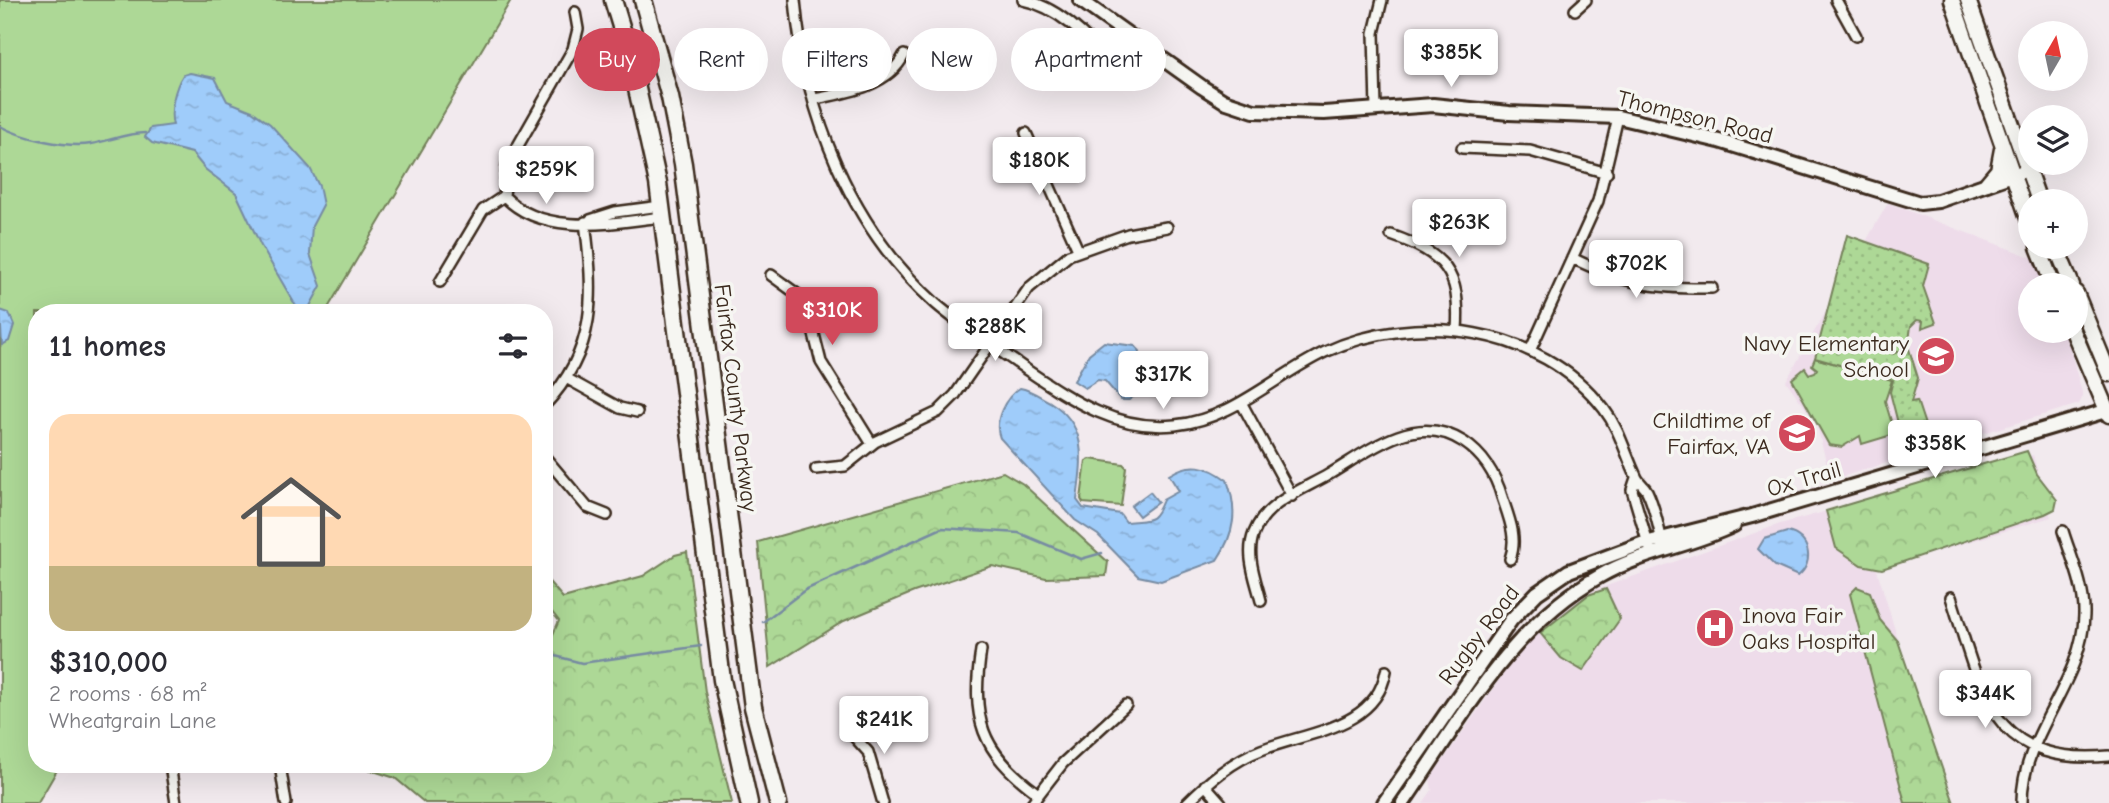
<!DOCTYPE html>
<html lang="en">
<head>
<meta charset="utf-8">
<style>
  :root { --surface:#fff; --page:#f2f2f3; --text:#2b2b33; --muted:#7c7c81; --accent:#d1495b }
  body { margin:0; font-family:"Comic Neue",sans-serif; background:var(--page); color:var(--text); height:100vh; display:flex; flex-direction:column; font-size:26px; white-space:nowrap }
  * { box-sizing:border-box; margin:0 }
  p { font-size:23px; color:var(--muted) }
  .icon { flex:none; width:38px; height:38px; fill:none; stroke:currentColor; stroke-width:2; stroke-linecap:round; stroke-linejoin:round }
  .map { position:relative; flex:1; overflow:hidden }
  .details { position:absolute; left:28px; top:304px; width:525px; height:469px; display:flex; flex-direction:column; background:var(--surface); border-radius:28px; box-shadow:0 7px 28px #0002 }
  .details>* { flex:none }
  .guide { position:absolute; left:574px; top:28px; width:665px; height:63px; display:flex; gap:14px }
  .needle { width:46px; rotate:9deg }
  .buttons { position:absolute; left:2018px; top:21px; display:grid; gap:14px }
  .buttons a { display:grid; place-items:center; width:70px; height:70px; border-radius:50%; background:var(--surface); box-shadow:0 7px 28px #0002; font-size:35px }
  .price { position:absolute; translate:-50% -60px; padding:0 16px; border-radius:7px; background:#fff; color:#222; font-size:23px; line-height:46px; filter:drop-shadow(0 2px 4px #0008) }
  .price::after { content:''; position:absolute; left:50%; top:42px; width:21px; height:16px; margin-left:-10px; background:inherit; clip-path:polygon(0 0,100% 0,50% 100%) }
  .price.selected { background:var(--accent); color:#fff }
  ul { padding:0; list-style:none }
  li { display:grid; align-content:center; gap:14px; height:371px; padding:0 21px }
  li span { display:grid; place-items:center; height:217px; border-radius:21px; color:#555 }
  li>.icon { margin-inline-start:auto }
  span .icon { width:126px; height:126px; fill:#fffc; stroke-width:1 }
  li b { font-size:30px }
  h2 { display:flex; justify-content:space-between; align-items:center; height:84px; padding:0 21px; font-size:30px }
  .chip { padding:0 24px; border-radius:32px; background:var(--surface); box-shadow:0 7px 28px #0002; font-size:24px; line-height:63px }
  .chip.selected { background:var(--accent); color:#fff }
  .map>svg:first-child { display:block }
</style>
</head>
<body>
<div class="map">
<svg width="2109" height="803" viewBox="0 0 2109 803">
  <defs>
    <pattern id="forest-crowns" width="20" height="18" patternUnits="userSpaceOnUse" patternTransform="scale(1.75)"><rect width="20" height="18" fill="#add896"/><path d="M2 6a3 3 0 1 1 6 0M12 15a3 3 0 1 1 6 0" fill="none" stroke="#96ba81"/></pattern>
    <pattern id="park-dots" width="8" height="8" patternUnits="userSpaceOnUse" patternTransform="scale(1.75)"><rect width="8" height="8" fill="#add896"/><path d="M2 2h.1M6 6h.1" fill="none" stroke="#96ba81" stroke-width="1.8" stroke-linecap="round"/></pattern>
    <pattern id="water-ripples" width="26" height="14" patternUnits="userSpaceOnUse" patternTransform="scale(1.75)"><rect width="26" height="14" fill="#9fccfa"/><path d="M2 4q2-2 4 0t4 0M15 11q2-2 4 0t4 0" fill="none" stroke="#8aafd6"/></pattern>
  </defs>
  <rect width="100%" height="100%" fill="#f2eaee"/>
  <filter id="ink" filterUnits="userSpaceOnUse"><feTurbulence type="fractalNoise" baseFrequency=".0143" numOctaves="2"/><feDisplacementMap in="SourceGraphic" scale="14" xChannelSelector="R" yChannelSelector="G"/><feConvolveMatrix kernelMatrix="1 2 1 2 8 2 1 2 1" color-interpolation-filters="sRGB"/></filter>
  <g filter="url(#ink)">
    <path fill="#eedcea" d="M1888,203l156,59 7,23h-21v46h35l18,65 -4,8 -23,7 -225,69 -15,-57 -30,-42z
      M2033,455l18,62 -174,53 70,233h-524l9,-13 -2,-11 99,-142 41,-38 210,-75z"/>
    <path fill="#add896" stroke="#74815a" stroke-width="2" d="M0,0h511l-186,313h-288v452h23l-22,38h-38z
      M1815,358l77,22 -7,21 10,33 -33,10 -2,-8 -18,11 -13,-2 -37,-66 13,-11 4,6 6,-2 2,-3 -5,-4z
      M1090,459l33,5 3,3 -5,39 -38,-3 -2,-4 5,-38z"/>
    <path fill="url(#forest-crowns)" stroke="#74815a" stroke-width="2" d="M2027,451l10,23 20,26 -2,9 -10,5 -163,55 -21,-4 -25,-17 -10,-37z
      M1003,472l20,12 85,78 -2,14 -60,2 -54,-12 -78,26 -70,29 -74,46 -12,-125z
      M687,552l18,140 27,111h-307l-30,-25 -40,-13h189v-120l5,-2 10,-22 -15,-19v-26l19,22 80,-22 32,-21z
      M1857,587l13,5 10,28 18,21 56,162h-49l-55,-209z
      M1606,589l14,30 -37,52 -22,-13 -21,-25 48,-38z"/>
    <path fill="url(#park-dots)" stroke="#74815a" stroke-width="2" d="M1847,235l82,29 -6,22 13,37 -14,5 1,-7 -6,-1 -6,6 -3,22 -17,6 18,-5 9,29 -7,24 6,-1 9,27 -25,7 -11,-43 3,-12 -78,-22z"/>
    <path fill="url(#water-ripples)" stroke="#778ba2" stroke-width="2" d="M190,73l25,5 12,23 25,10 18,13 40,44 9,18 4,19 -11,21 -2,28 11,32 -11,20v7h-10l-39,-67 -25,-53 -31,-24 -13,-16 -40,-10 -7,-6 6,-9 22,-3c-4,-14 2,-38 10,-50z
      M0,310l9,3 5,12 -5,16 -7,4z
      M1104,342l31,4 5,5 -6,45 -5,4h-8l-16,-19 -7,-1 -13,8 -11,-7 15,-27z
      M1020,388c12,2 20,9 30,14 39,24 32,58 27,98l6,8 37,6 6,8c23,-3 27,3 37,-22l16,-9 -10,-16c21,-14 38,-10 58,5 11,31 8,53 -10,80l-56,21 -23,-5 -40,-41 -23,-15 -75,-82c-7,-17 5,-41 20,-50z
      M1150,492l8,10 -19,14 -8,-10z
      M1787,532c23,4 28,31 11,44l-23,-10 -17,-17 6,-10z"/>
    <g fill="none" stroke-linecap="round" stroke-linejoin="round">
      <path stroke="#778ba2" stroke-width="2.5" d="M0,126c21,12 67,22 91,18 18,-3 35,-11 54,-11
        M763,622l42,-32 137,-62 77,5 62,26 21,-6
        M544,653l38,10 119,-17"/>
      <defs>
        <path id="street" d="M795,0c10,114 55,227 141,304 28,24 61,44 91,66 46,31 90,61 148,55 59,-6 99,-49 150,-73 92,-42 215,-26 279,57 16,21 21,44 32,67 2,6 8,9 11,15 8,16 11,36 16,53
          M1023,0c38,7 74,46 97,76
          M1836,0l20,36
          M1575,10l11,-10
          M815,99c30,-6 74,-13 89,-44
          M1376,109l-2,-76 8,-33
          M1026,133l52,117
          M1462,148l68,3 77,22
          M504,196c38,41 108,27 158,21
          M590,220l25,-8 46,-6
          M1391,235c54,19 70,37 66,95
          M1572,258c54,26 80,31 140,30
          M771,275l26,19 10,12 14,56 51,82
          M440,282l43,-72 21,-14 3,-31 66,-116 5,-20 -3,-17
          M1530,351l68,-150 20,-84
          M566,378l54,30 17,4
          M1242,404l50,92
          M544,406c54,-57 50,-112 41,-184
          M544,456l43,51 20,8
          M816,469l29,-3 30,-24 63,-30 17,-17 74,-107 40,-33 59,-21 39,-7
          M1636,478l-4,12 17,57
          M1951,597c30,91 37,170 158,159
          M1261,601c-5,-21 -16,-46 -7,-68 11,-30 48,-43 74,-58 22,-13 45,-30 70,-39 50,-19 91,15 104,61 7,21 16,41 8,62
          M981,650c-10,68 -1,101 56,143
          M850,732l18,20 15,51
          M170,765l6,38
          M280,765l6,38
          M1205,785l16,18
          M1032,803l31,-40 63,-58
          M1187,803c22,-22 45,-42 74,-53 45,-18 115,-21 125,-79
          M2022,803c-1,-69 61,-120 62,-188 1,-28 -13,-58 -21,-84"/>
        <path id="secondary" d="M1080,0l122,87 22,14 30,10 70,2 109,-8 76,8 109,4 101,24 201,62 18,-2 89,-31
          M1384,803l127,-183 26,-27 32,-22 72,-27 111,-28 357,-106
          M1403,803c57,-82 107,-177 197,-227 42,-24 91,-30 134,-51"/>
        <path id="primary" d="M1952,0l78,224
          M1968,0l71,201
          M1987,183l11,-13 4,-21
          M2038,247l15,38
          M2056,247l16,38
          M2076,293l33,81
          M2073,331l36,84"/>
        <path id="highway" d="M613,0l16,53 29,130 64,497 27,123
          M643,0l27,97 13,67 70,543 25,96"/>
      </defs>
      <use href="#street" stroke="#3b2a1e" stroke-width="14"/>
      <use href="#secondary" stroke="#3b2a1e" stroke-width="18"/>
      <use href="#primary" stroke="#3b2a1e" stroke-width="19"/>
      <use href="#highway" stroke="#3b2a1e" stroke-width="21"/>
      <use href="#street" stroke="#f6f6f2" stroke-width="9"/>
      <use href="#secondary" stroke="#f6f6f2" stroke-width="12"/>
      <use href="#primary" stroke="#f6f6f2" stroke-width="14"/>
      <use href="#highway" stroke="#f6f6f2" stroke-width="16"/>
    </g>
  </g>
  <defs>
    <symbol id="school-disc" viewBox="-11 -11 22 22"><circle r="9.5" fill="#d1495b" stroke="#f6f6f2"/><path d="M0-5L7-2L0 1L-7-2ZM-4 1L0 2.5L4 1V4Q0 6-4 4Z" fill="#fff"/></symbol>
    <symbol id="hospital-disc" viewBox="-11 -11 22 22"><circle r="9.5" fill="#d1495b" stroke="#f6f6f2"/><path d="M-5-5h3v3.5h4V-5h3V5h-3V1.5h-4V5h-3Z" fill="#fff"/></symbol>
  </defs>
  <g fill-rule="evenodd">
    <use href="#school-disc" x="1914" y="334" width="44" height="44"/>
    <use href="#school-disc" x="1775" y="411" width="44" height="44"/>
    <use href="#hospital-disc" x="1693" y="606" width="44" height="44"/>
  </g>
  <g text-anchor="middle" dominant-baseline="central" stroke-width="7" stroke-linejoin="round" paint-order="stroke">
    <g font-size="23" fill="#3b2a1e" stroke="#f6f6f2">
      <text transform="translate(1695 117) rotate(14)">Thompson Road</text>
      <text transform="translate(736 398) rotate(83)">Fairfax County Parkway</text>
      <text transform="translate(1804 479) rotate(-16)">Ox Trail</text>
      <text transform="translate(1479 635) rotate(-53)">Rugby Road</text>
    </g>
    <g font-size="23" fill="#3b2a1e" stroke="#f6f6f2" text-anchor="end">
      <text x="1909" y="343">Navy Elementary<tspan x="1909" dy="26">School</tspan></text>
      <text x="1770" y="420">Childtime of<tspan x="1770" dy="26">Fairfax, VA</tspan></text>
      <text x="1742" y="615" text-anchor="start">Inova Fair<tspan x="1742" dy="26">Oaks Hospital</tspan></text>
    </g>
  </g>
</svg>
<div class="buttons">
<a><svg class="needle" viewBox="-14 -14 28 28"><path d="M0-13l5 13h-10z" fill="#e53935"/><path d="M0 13l5-13h-10z" fill="#7c7c81"/></svg></a>
<a><svg class="icon" aria-label="layers" viewBox="0 0 24 24"><path d="M12 4l9 5-9 5-9-5zM3 14l9 5 9-5"/></svg></a>
<a>+</a>
<a>−</a>
</div>
<b class="price" style="left:1451px;top:89px">$385K</b>
<b class="price" style="left:1039px;top:197px">$180K</b>
<b class="price" style="left:546px;top:206px">$259K</b>
<b class="price" style="left:1459px;top:259px">$263K</b>
<b class="price" style="left:1636px;top:300px">$702K</b>
<b class="price selected" style="left:832px;top:347px">$310K</b>
<b class="price" style="left:995px;top:363px">$288K</b>
<b class="price" style="left:1163px;top:411px">$317K</b>
<b class="price" style="left:1935px;top:480px">$358K</b>
<b class="price" style="left:1985px;top:730px">$344K</b>
<b class="price" style="left:884px;top:756px">$241K</b>
<div class="guide">
<a class="chip selected">Buy</a>
<a class="chip">Rent</a>
<a class="chip">Filters</a>
<a class="chip">New</a>
<a class="chip">Apartment</a>
</div>
<section class="details">
<h2>11 homes<svg class="icon" aria-label="filters" viewBox="0 0 24 24"><path d="M4 7h16M4 17h16"/><circle cx="9" cy="7" r="2"/><circle cx="15" cy="17" r="2"/></svg></h2>
<ul>
<li><span style="background:linear-gradient(#ffd9b3 70%,#c2b280 0)"><svg class="icon" aria-label="home" viewBox="0 0 24 24"><path d="M3 11l9-7 9 7M6 9v11h12V9"/></svg></span><div><b>$310,000</b><p>2 rooms · 68 m²</p><p>Wheatgrain Lane</p></div></li>
</ul>
</section>
</div>
</body>
</html>
